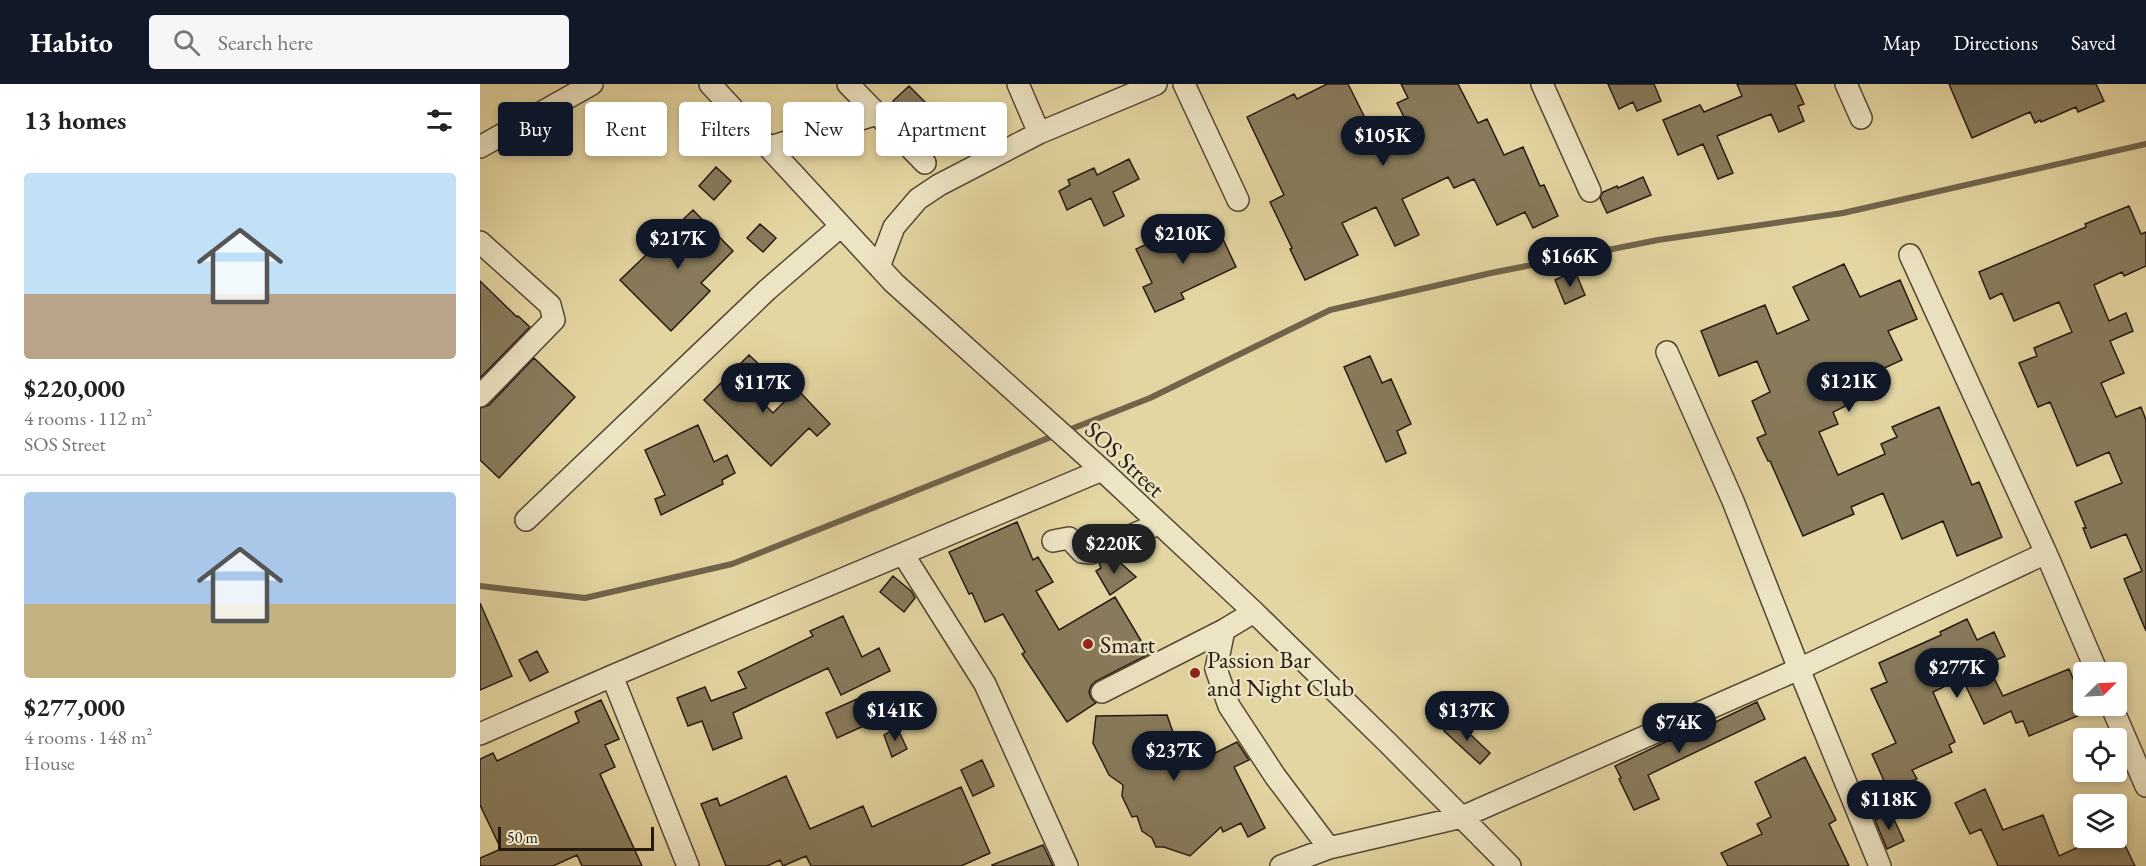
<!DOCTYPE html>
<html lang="en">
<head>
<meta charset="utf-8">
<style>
  :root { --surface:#fff; --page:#f6f6f6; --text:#222; --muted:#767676; --line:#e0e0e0; --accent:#111827 }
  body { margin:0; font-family:"EB Garamond",serif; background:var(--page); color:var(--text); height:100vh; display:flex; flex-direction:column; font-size:22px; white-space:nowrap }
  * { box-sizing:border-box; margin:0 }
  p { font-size:20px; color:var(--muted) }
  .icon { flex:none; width:33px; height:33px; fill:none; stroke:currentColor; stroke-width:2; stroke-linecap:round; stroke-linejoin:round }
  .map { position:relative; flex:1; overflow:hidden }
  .side { display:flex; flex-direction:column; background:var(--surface); width:480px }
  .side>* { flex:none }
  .top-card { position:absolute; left:18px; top:18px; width:570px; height:54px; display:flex; gap:12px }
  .needle { width:39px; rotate:66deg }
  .tools { position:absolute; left:1593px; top:578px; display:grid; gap:12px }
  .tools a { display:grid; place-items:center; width:54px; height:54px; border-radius:6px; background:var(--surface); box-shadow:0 3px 9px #0003; font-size:30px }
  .scale { position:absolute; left:18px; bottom:15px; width:156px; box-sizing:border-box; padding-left:6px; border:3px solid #251911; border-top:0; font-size:16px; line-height:21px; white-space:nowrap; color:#251911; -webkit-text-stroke:4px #ede4c3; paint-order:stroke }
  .price { position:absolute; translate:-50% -51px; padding:0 14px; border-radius:21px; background:var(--accent); color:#fff; font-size:20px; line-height:39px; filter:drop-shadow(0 2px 3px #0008) }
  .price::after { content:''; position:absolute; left:50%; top:36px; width:18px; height:14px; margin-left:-9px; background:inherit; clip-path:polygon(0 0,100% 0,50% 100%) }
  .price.current { background:#222; color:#fff }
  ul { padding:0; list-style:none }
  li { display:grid; align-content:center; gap:12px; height:318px; padding:0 24px }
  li+li { border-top:2px solid var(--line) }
  li span { display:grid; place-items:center; height:186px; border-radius:6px; color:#555 }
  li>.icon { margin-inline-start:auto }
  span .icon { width:108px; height:108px; fill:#fffc; stroke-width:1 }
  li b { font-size:26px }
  h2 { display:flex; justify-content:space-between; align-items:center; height:72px; padding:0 24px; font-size:26px }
  .chip { padding:0 21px; border-radius:6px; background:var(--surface); box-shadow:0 3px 9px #0003; font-size:21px; line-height:54px }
  .chip.current { background:var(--accent); color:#fff }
  header { display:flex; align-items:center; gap:36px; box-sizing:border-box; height:84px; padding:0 30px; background:var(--accent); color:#fff }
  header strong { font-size:28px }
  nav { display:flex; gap:33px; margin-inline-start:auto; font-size:21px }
  .search { width:420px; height:54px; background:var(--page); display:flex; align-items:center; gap:15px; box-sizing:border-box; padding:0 21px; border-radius:6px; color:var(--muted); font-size:22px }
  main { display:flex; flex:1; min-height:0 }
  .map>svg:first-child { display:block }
</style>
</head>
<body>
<header>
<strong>Habito</strong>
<div class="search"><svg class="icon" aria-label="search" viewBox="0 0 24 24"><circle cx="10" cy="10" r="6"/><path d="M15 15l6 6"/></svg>Search here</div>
<nav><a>Map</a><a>Directions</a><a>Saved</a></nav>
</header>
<main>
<section class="side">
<h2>13 homes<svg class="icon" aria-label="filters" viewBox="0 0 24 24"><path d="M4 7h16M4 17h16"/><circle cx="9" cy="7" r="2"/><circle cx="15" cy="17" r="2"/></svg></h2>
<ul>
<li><span style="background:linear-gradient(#bfe0f5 65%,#b9a48a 0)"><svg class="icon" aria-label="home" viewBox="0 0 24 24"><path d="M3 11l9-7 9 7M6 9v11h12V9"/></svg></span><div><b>$220,000</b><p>4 rooms · 112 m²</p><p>SOS Street</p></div></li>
<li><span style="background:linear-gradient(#a9c7e8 60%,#c2b280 0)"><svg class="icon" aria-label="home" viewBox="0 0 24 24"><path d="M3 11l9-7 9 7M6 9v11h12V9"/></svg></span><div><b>$277,000</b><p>4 rooms · 148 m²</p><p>House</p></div></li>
</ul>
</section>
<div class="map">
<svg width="1666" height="782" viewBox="0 0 1666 782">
  <rect width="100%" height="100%" fill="#e4d6a2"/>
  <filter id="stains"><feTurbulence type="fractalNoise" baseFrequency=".00333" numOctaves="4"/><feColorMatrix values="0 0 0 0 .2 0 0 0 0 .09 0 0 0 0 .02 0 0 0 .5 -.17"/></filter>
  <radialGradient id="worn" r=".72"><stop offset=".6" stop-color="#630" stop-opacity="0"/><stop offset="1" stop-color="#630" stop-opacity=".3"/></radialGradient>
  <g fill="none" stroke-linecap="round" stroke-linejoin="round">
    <path stroke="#71644b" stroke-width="6" d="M586,347l84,-33 180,-88 161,-37 167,-33 185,-27 303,-69
      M0,502l105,12 147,-34 324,-129"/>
  </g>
  <path fill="#887b5c" stroke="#251911" stroke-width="1.5" d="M847,0h21l32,64 32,-15 -15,-30 11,-5 -7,-14h57l20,39 9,-4 17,36 19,-8 17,39 4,-1 14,31 -25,12 -8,-16 -28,13 -23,-46 -20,9 -6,-11 -46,22 17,36 -24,11 -19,-39 -34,16 16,32 -53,25 -15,-31 2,-1 -22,-46 14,-7 -37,-78 47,-23 3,5z
    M1128,0h46l7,17 -24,10 -4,-9 -14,7z
    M1257,0h58l9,20 -6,2 6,15 -25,11 -8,-18 -54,22 16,37 -15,6 -15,-35 -25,11 -15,-35 37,-15 4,7 38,-16z
    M1469,0h147l8,17 -26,11 -2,-5 -35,15 -1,-2 -5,3 -5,-11 -58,26z
    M429,2l24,24 -16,15 -24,-24z
    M649,75l10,20 -26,13 11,24 -20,10 -13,-28 -24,12 -8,-19 11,-6 -2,-5 26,-12 3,7z
    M236,83l15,14 -17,19 -15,-14z
    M1163,93l8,18 -44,18 -7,-15 3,-6 14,-6 1,2z
    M1649,122l12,28 5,-2v34l-22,10 -2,-4 -28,13 15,36 17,-8 7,18 -23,10 14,32 -23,10 15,34 25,-10 5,13v211l-22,-52 18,-8 -16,-37 -35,14 -8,-20h3l-11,-26 47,-19 -13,-31 -32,14 -27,-64 -12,5 -19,-44 18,-7 -3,-8 38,-16 -13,-30 -45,19 -12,-28 -12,6 -11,-27 107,-45 -1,-3z
    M213,126l40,41 -32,32 9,8 -39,40 -51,-51z
    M280,140l16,14 -13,14 -16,-14z
    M736,140l20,43 -55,26 3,6 -29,13 -12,-25 9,-4 -16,-34 34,-16 4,10z
    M1364,180l16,33 40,-17 17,39 -29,12 14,29 -65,30 46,-2 -50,24 5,12 -19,8 19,43 47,-21 -4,-10 16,-7 -5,-10 47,-20 33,78 7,-3 23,55 -45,19 -14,-35 -41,18 -19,-46 -32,14 3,7 -51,22 -33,-75h-2l-11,-23 9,-4 -14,-33 18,-9 -13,-31 -38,15 -18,-45 64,-26 12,29 32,-14 -16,-33z
    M1095,187l10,24 -20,9 -10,-24z
    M0,197l37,36 1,-1 12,11 -50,51z
    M269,271l15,14 -17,18 26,26 24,-24 33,35 -13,12 -8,-8 -38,38 -67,-66z
    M890,272l12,27 9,-4 20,45 -14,7 9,22 -20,9 -42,-95z
    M54,274l41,39 -76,81 -19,-18v-52l9,-3z
    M218,341l16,37 13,-7 8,18 -13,7 1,4 -62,31 -6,-16 10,-4 -20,-45z
    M537,438l16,38 5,-3 15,25 -17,9 23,39 56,-33 34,57 -53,27 -5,5 -2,6 2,6 5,5 -29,19 -45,-68 3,-2 -22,-38 -18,8 -13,-29 -3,1 -20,-42z
    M634,473l22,20 -26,18 -14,-24 5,-3 -2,-5z
    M413,492l18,15 4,7 -11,14 -24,-20z
    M0,519l32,73 -32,14z
    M363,532l19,41 17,-9 11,23 -49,24 -13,-27 -95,45 9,25 -29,12 -11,-29 -14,5 -11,-28 28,-11 6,14 35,-13 -8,-16 75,-36 -3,-5z
    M1487,535l10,21 17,-8 11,24 -18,8 16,32 66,-27 18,43 -58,24 -6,-15 -7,2 -5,-12 -27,13 -22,-46 -29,14 22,50 -6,3 3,7 -40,18 5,9 -28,13 -17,-38 24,-11 -25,-54 16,-7 -8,-19 62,-28 -1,-3z
    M57,567l11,21 -18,9 -11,-21z
    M377,615l11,25 -31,14 -11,-25z
    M121,616l18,39 -14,6 10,22 -15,7 42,92h-60l-5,-11 -24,11h-73v-8l21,-9 -21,-44v-46l13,-6 4,8 82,-39 -4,-10z
    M1277,618l8,17 -117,56 11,24 -25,11 -15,-31 2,-1 -6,-12 65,-31 2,3z
    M687,631l11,32 9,-3 8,19 42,-21 12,18 -15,7 31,61 -17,9 -7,-14 -18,9 -2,-5 -31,29 -26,-9h-8l-4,-9 -10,-7 -5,-15 -5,1 -10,-21 1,-11 -14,-10 -16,-32 3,-27z
    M975,636l35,33 -10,11 -36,-33z
    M417,643l10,22 -15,8 -8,-22z
    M1325,673l31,63 -7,4 20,42h-121l-7,-13 41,-19 -5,-10 14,-7 -16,-35z
    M502,676l12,26 -21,10 -12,-26z
    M306,692l24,53 53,-23 9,21 89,-40 29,66 -29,13h-150l-5,-10 -23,10 -3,-6 -13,6h-41l-25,-62 16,-6 3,8z
    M1505,705l18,41 40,-15 16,41 41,-19h21l14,29h-137l-17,-37 -11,5 -15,-31z
    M1411,729l13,28 -17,8 -12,-29z
    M563,761l10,21h-60l-1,-1z"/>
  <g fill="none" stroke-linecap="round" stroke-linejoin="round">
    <defs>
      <path id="minor" d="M230,0l184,199 208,187 152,142 134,131 122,123
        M368,0l77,79
        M538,0l21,49
        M704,0l54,116
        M1062,0l48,107
        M1366,0l15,34
        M0,63l112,-63
        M290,63l107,-33
        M0,158l70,63 4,15 -74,76
        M1430,171l136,298 51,119
        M399,183l15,-40 24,-28 21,-14 100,-52 117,-49
        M1187,268l66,149 66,168 81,197
        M46,436l241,-230 74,-64
        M573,457l16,-3 13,14 9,1 67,-29
        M423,470l82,130 82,182
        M744,546l-8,39 13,37 46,70 54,72
        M132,592l76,190
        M622,608l122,-62 30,-18
        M1631,621l35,81
        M0,650l132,-58 490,-206
        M801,782l48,-18 133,-31 337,-148 247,-116"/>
    </defs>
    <use href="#minor" stroke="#554835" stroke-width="24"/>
    <use href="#minor" stroke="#ede4c3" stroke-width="21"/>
  </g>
  <g fill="#8f2418" stroke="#ede4c3" stroke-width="2">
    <circle cx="608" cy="560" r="6"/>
    <circle cx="715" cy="589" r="6"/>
  </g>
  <g text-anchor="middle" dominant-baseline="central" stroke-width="5" stroke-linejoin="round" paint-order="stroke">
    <g font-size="24" fill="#251911" stroke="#ede4c3">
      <text transform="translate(645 375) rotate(43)">SOS Street</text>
    </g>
    <g font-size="24" fill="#251911" stroke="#ede4c3" text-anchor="start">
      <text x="620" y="560">Smart</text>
      <text x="727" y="575">Passion Bar<tspan x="727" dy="28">and Night Club</tspan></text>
    </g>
  </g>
  <rect width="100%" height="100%" filter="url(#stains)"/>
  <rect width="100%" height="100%" fill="url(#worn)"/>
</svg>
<div class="tools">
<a><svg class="needle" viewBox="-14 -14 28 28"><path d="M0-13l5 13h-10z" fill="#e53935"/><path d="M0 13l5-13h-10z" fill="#767676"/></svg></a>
<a><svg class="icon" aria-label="locate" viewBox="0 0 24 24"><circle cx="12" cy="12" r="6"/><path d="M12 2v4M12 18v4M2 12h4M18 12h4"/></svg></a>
<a><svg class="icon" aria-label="layers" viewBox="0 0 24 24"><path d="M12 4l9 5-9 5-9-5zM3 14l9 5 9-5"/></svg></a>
</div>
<div class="scale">50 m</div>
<b class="price" style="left:903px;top:83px">$105K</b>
<b class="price" style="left:703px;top:181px">$210K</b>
<b class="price" style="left:198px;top:186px">$217K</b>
<b class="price" style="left:1090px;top:204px">$166K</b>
<b class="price" style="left:1369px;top:329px">$121K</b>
<b class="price" style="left:283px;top:330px">$117K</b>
<b class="price current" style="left:634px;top:491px">$220K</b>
<b class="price" style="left:1477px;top:615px">$277K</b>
<b class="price" style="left:415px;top:658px">$141K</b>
<b class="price" style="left:987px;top:658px">$137K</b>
<b class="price" style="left:1199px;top:670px">$74K</b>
<b class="price" style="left:694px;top:698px">$237K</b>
<b class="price" style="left:1409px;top:747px">$118K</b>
<div class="top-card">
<a class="chip current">Buy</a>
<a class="chip">Rent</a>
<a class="chip">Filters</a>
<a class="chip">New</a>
<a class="chip">Apartment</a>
</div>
</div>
</main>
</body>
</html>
